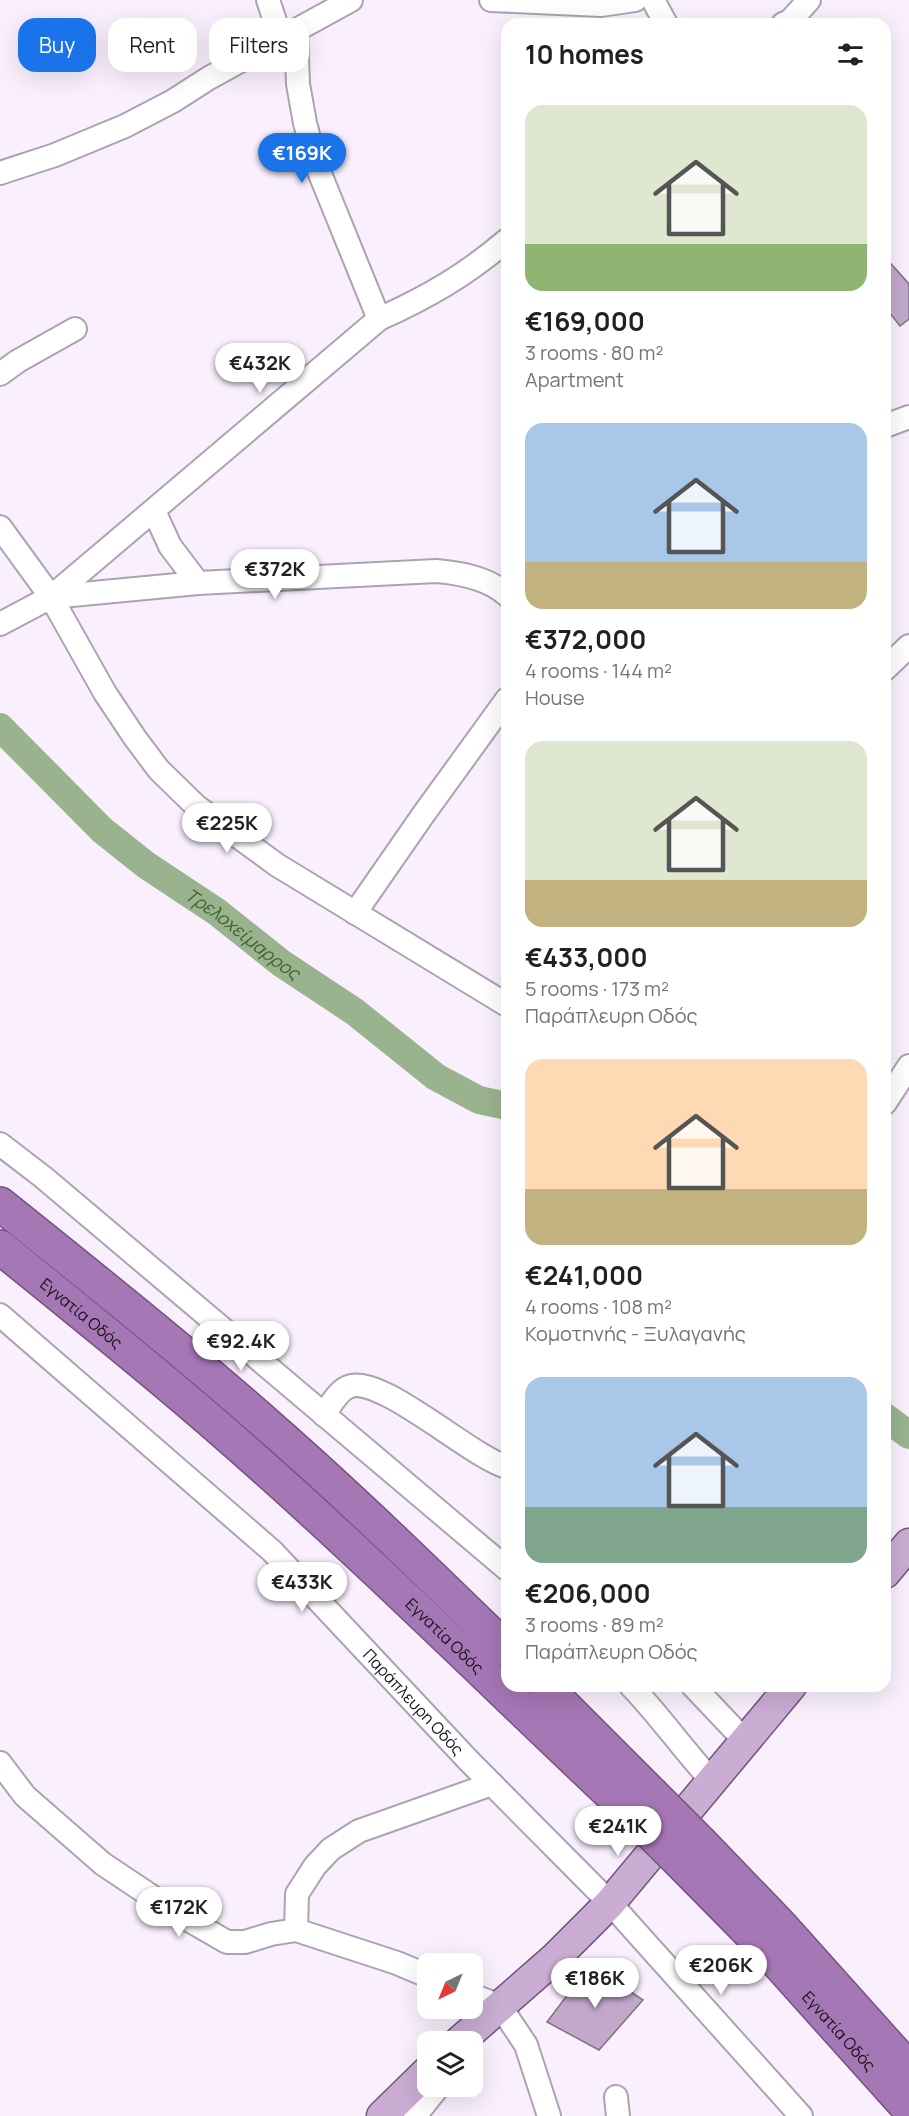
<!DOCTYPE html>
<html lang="en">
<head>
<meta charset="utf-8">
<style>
  :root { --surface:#fff; --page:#f2f2f2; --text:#202124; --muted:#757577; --accent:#1a73e8 }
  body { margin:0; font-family:Manrope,sans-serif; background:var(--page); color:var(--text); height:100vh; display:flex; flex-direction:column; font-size:22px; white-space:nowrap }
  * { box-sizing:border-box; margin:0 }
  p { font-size:20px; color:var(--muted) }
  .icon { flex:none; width:33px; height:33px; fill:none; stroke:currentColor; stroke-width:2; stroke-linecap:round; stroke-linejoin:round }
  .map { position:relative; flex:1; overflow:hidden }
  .drawer { position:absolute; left:501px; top:18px; width:390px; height:1674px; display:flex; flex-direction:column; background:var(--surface); border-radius:18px; box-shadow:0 6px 24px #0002 }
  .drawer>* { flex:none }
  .banner { position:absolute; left:18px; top:18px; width:393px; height:54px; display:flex; gap:12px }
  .needle { width:39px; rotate:223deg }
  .fabs { position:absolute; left:417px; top:1953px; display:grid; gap:12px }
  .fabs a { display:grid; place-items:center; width:66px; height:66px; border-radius:12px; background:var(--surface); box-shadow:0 6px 24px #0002; font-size:30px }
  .price { position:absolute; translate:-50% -51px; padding:0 14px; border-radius:21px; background:#fff; color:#222; font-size:20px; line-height:39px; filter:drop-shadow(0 2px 3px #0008) }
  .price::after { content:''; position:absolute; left:50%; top:36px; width:18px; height:14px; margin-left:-9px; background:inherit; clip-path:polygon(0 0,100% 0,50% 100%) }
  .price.current { background:var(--accent); color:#fff }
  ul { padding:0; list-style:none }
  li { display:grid; align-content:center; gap:12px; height:318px; padding:0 24px }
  li span { display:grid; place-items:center; height:186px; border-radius:18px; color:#555 }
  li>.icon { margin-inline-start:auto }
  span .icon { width:108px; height:108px; fill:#fffc; stroke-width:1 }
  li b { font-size:26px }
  h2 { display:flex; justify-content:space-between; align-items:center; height:72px; padding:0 24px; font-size:26px }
  .pill { padding:0 21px; border-radius:18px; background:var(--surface); box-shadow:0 6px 24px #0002; font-size:21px; line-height:54px }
  .pill.current { background:var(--accent); color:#fff }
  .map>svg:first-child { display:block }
</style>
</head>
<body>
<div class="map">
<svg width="909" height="2116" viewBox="0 0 909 2116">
  <rect width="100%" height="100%" fill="#f9effd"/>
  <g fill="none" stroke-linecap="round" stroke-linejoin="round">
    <g stroke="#9ab38f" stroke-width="28">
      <path id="s1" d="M0,727l102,103 44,35 71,47 64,51 74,49 81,65 43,23 28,6"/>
      <path d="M885,1417l24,18"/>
    </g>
  </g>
  <path fill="#c3a8cc" stroke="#7e7282" stroke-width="1.5" d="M885,257l24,27v35l-9,7 -15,-19z
    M590,1965l53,35 -44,50 -52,-28z"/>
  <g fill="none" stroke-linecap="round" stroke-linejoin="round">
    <defs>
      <g id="minor">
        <path d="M268,0l13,39"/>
        <path d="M491,0l110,5 34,-5"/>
        <path d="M653,0l13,24"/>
        <path d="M783,24l7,-3 19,-21"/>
        <path d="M296,31l2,53 7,39 11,41 63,155"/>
        <path d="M0,173l55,-18 70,-29 48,-25 36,-23 142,-78"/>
        <path d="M0,374l18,-13 57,-32"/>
        <path d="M885,426l24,-9"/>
        <path d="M154,511l16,35 28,37"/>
        <path d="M0,527l51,70 54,96 30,45 24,32 37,36 81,59 230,140"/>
        <path d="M51,597l147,-14 238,-12c25,2 52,7 71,24"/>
        <path d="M0,624l51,-27 328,-278c49,-22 87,-44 128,-79"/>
        <path d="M885,669l24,-23"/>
        <path d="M355,913l68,-98 84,-116"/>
        <path d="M885,1103l24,-37"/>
        <path d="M0,1144l43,33 464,392"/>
        <path id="s2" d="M0,1315l272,236 197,210 141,142 191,213"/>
        <path d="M324,1415c6,-9 13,-23 24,-28 30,-15 124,71 159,80"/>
        <path d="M631,1686c29,30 53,65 82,96"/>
        <path d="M693,1686l53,56"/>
        <path d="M0,1763l25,33 78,68 72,48 52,30h18l26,-8 25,-4 101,33 31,13"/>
        <path d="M296,1930l1,-36 18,-28 16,-17 28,-18 133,-47"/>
        <path d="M472,1995l28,11 26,39 23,71"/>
        <path d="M616,2097l2,19"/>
        <path d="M415,2116l24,-30"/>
      </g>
      <path id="major" d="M885,1573l24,-29
        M459,2042l96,-84 55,-55 181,-217
        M382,2116l46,-45"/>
      <g id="highway">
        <path d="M0,1204c92,74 184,147 272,225 81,71 158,146 235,221"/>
        <path id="s3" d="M0,1247c85,69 170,137 252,210 130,115 253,238 380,357"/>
        <path d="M544,1686l107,107"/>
        <path d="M702,1844l79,82 128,143"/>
        <path id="s4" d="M685,1867l76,77 148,165"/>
      </g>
    </defs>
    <use href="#minor" stroke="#ada2b2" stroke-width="26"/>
    <use href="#major" stroke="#73547e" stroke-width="33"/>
    <use href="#highway" stroke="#73547e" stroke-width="36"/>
    <use href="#minor" stroke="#fff" stroke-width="22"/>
    <use href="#major" stroke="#c9add3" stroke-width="30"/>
    <use href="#highway" stroke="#a577b5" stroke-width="33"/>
    <defs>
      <path id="highway-bridge" d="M651,1793l51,51
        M632,1814l53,53"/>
    </defs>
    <use href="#highway-bridge" stroke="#73547e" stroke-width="36" stroke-linecap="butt"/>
    <use href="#highway-bridge" stroke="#a577b5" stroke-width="33"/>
  </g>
  <g text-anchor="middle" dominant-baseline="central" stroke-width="4.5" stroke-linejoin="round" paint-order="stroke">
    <g font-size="16" fill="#171318" stroke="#fff">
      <text stroke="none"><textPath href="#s3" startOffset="105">Εγνατία Οδός</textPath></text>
      <text stroke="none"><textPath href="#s3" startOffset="591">Εγνατία Οδός</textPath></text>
      <text stroke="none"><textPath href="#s2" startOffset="567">Παράπλευρη Οδός</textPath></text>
      <text stroke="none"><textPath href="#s4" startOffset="225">Εγνατία Οδός</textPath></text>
    </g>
    <g font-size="18" font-style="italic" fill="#3f622e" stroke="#fff">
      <text stroke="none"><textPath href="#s1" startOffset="320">Τρελοχείμαρρος</textPath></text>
    </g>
  </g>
</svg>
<div class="fabs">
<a><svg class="needle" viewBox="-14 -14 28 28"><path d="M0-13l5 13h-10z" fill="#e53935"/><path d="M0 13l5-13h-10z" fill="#757577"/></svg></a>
<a><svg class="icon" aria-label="layers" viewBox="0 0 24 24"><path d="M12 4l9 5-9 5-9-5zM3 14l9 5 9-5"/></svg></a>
</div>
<b class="price current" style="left:302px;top:184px">€169K</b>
<b class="price" style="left:260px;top:394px">€432K</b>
<b class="price" style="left:275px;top:600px">€372K</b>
<b class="price" style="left:227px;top:854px">€225K</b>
<b class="price" style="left:241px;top:1372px">€92.4K</b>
<b class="price" style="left:302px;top:1613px">€433K</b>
<b class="price" style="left:618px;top:1857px">€241K</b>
<b class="price" style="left:179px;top:1938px">€172K</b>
<b class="price" style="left:721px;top:1996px">€206K</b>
<b class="price" style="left:595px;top:2009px">€186K</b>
<div class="banner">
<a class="pill current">Buy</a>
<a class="pill">Rent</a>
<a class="pill">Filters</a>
</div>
<section class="drawer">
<h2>10 homes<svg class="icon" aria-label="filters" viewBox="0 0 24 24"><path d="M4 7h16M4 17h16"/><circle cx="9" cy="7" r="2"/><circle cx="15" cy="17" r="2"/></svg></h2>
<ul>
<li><span style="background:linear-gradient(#dfe7d0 75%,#8fb573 0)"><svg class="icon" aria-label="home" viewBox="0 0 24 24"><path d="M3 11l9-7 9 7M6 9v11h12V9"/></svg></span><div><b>€169,000</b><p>3 rooms · 80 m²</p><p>Apartment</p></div></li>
<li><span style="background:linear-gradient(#a9c7e8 75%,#c2b280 0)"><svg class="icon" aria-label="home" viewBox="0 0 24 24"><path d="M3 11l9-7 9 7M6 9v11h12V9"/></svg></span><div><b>€372,000</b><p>4 rooms · 144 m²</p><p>House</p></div></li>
<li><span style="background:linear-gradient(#dfe7d0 75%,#c2b280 0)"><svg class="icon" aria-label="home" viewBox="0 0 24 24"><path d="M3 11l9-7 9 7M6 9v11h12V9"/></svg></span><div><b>€433,000</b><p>5 rooms · 173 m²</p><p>Παράπλευρη Οδός</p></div></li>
<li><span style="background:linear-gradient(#ffd9b3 70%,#c2b280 0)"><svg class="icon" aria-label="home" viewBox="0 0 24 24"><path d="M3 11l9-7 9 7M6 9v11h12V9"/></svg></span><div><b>€241,000</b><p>4 rooms · 108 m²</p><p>Κομοτηνής - Ξυλαγανής</p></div></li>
<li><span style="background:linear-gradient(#a9c7e8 70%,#7fa58c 0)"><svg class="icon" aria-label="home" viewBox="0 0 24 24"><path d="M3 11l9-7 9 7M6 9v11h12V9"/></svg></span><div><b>€206,000</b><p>3 rooms · 89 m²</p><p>Παράπλευρη Οδός</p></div></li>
</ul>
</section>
</div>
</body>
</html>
